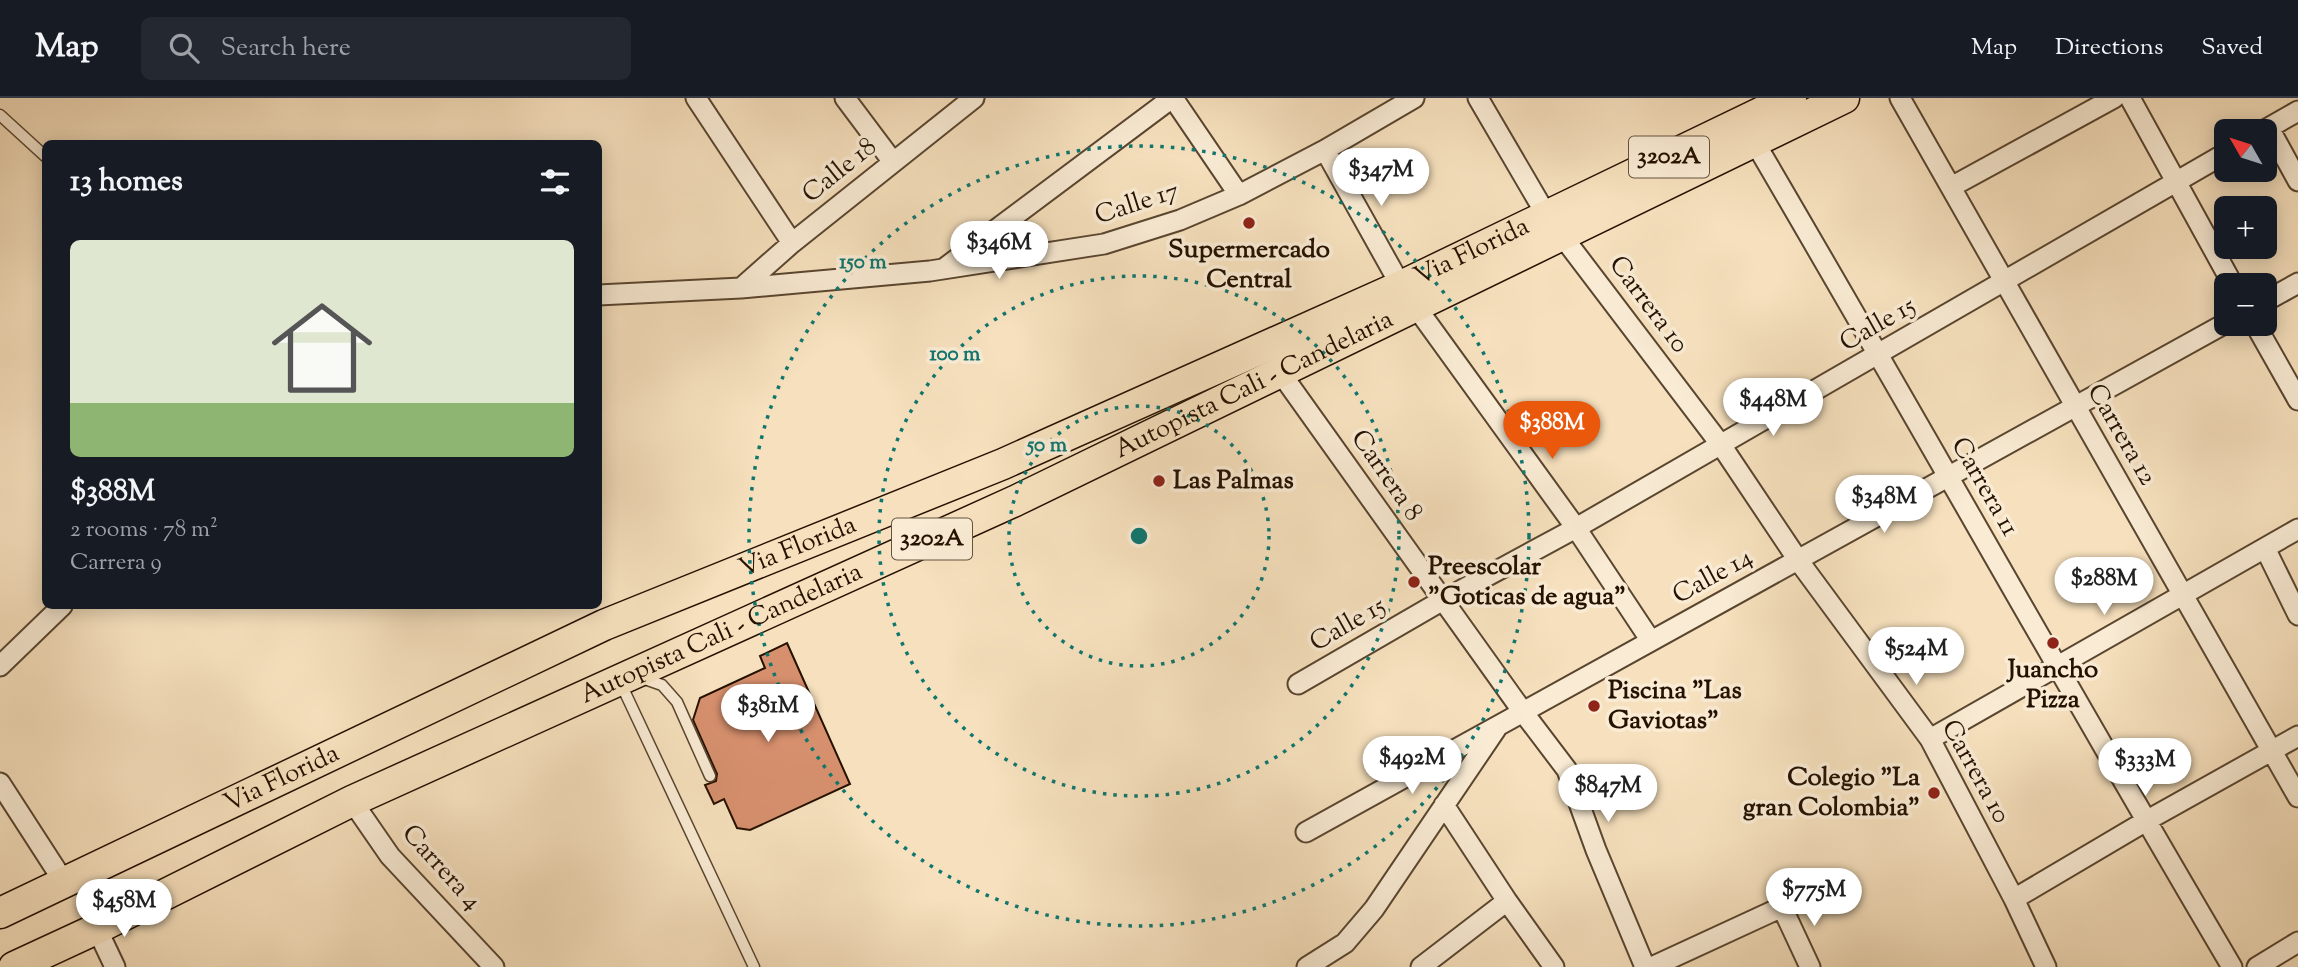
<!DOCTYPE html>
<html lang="en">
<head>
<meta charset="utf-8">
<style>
  :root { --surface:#171b24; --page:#242831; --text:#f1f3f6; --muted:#9ea1a6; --line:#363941; --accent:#ea580c }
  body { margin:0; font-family:"Sorts Mill Goudy",serif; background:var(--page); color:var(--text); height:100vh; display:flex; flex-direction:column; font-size:26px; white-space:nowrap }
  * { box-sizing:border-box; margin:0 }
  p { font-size:23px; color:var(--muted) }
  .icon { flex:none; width:38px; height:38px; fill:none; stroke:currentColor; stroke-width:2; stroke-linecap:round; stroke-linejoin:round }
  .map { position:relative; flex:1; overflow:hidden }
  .side { position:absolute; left:42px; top:42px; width:560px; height:469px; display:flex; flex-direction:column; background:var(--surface); border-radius:10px; box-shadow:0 4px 18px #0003 }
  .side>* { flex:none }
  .needle { width:46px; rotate:309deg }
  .fabs { position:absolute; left:2214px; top:21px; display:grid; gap:14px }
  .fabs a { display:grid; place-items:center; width:63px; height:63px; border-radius:10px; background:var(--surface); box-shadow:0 4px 18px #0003; font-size:35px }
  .price { position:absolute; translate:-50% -60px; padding:0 16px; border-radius:24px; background:#fff; color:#222; font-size:23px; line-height:46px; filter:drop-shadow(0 2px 4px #0008) }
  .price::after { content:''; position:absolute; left:50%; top:42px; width:21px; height:16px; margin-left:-10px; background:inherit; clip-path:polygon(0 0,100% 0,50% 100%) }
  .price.selected { background:var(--accent); color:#fff }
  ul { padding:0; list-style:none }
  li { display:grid; align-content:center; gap:14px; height:371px; padding:0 28px }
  li span { display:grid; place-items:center; height:217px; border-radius:10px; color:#555 }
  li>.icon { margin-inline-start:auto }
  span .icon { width:126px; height:126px; fill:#fffc; stroke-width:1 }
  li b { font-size:30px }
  h2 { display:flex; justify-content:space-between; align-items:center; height:84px; padding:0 28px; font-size:30px }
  header { display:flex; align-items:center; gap:42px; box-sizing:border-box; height:98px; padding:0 35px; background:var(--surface); border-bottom:2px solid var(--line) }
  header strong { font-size:33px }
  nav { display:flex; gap:38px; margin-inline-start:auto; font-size:24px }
  .search { width:490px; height:63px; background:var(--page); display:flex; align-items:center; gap:18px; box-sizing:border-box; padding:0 24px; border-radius:10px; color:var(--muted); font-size:26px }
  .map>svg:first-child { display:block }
</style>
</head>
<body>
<header>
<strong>Map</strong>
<div class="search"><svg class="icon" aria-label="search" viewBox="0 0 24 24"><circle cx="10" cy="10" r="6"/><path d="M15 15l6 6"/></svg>Search here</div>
<nav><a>Map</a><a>Directions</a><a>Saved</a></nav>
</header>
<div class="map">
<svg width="2298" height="869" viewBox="0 0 2298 869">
  <rect width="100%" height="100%" fill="#f6e0bd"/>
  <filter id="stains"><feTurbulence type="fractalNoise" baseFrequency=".00286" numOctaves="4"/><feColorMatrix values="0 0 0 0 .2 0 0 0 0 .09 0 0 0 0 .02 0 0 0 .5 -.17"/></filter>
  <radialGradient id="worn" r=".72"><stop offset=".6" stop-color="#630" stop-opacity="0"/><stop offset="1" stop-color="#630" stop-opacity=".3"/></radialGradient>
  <path fill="#d7906e" stroke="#251100" stroke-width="2" d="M787,545l63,141 -100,46 -13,-2 -13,-29 -10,5 -9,-19 11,-4 1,-7 -24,-54 7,-22 65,-30 -5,-12z"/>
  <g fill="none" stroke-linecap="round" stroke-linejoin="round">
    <defs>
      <path id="lane" d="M0,17l46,42
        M642,580l20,7 15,17 33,74
        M621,586l133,283"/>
      <path id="street" d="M696,0l96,145
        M845,0l48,64
        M1173,0l66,97
        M1478,0l69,118 174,229 77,115 132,179 84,160 32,68
        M1900,0l398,699
        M2130,0l103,187
        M2269,30l29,53
        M2263,33l35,-20
        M1754,43c161,274 316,552 478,826
        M1325,52l76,136
        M1951,89l163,-89
        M946,169l226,-169
        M741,190l51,-45 182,-145
        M598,197l143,-7 189,-17 174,-27 76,-24 59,-25 86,-45 89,-52
        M2264,204l34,-19
        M1416,209l160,221 75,113
        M2255,226l43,76
        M1280,274l243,340 44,58 29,80 49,117
        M2265,450l33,67
        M0,568l62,-60
        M1298,586l145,-84 133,-72 650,-375
        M1930,641l368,-210
        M0,685l64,99
        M352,703l38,55 104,111
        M1444,707l63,96 47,66
        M1306,734l920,-509
        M2014,801l132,-78 152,-85
        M97,831l18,38
        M1307,869l38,-24 29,-34 122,-180
        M1421,869l86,-66
        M1652,869l130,-60 28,60
        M2257,869l41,-25"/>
      <g id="primary">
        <path id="s1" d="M0,815l604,-288 399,-161 398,-178 390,-188"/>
        <path id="s2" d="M14,869l80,-37 258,-129 663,-300 829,-403"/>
      </g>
    </defs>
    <use href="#lane" stroke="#59452f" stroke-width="13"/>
    <use href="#street" stroke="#59452f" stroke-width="23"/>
    <use href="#primary" stroke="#251100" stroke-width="33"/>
    <use href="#lane" stroke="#f9ebd4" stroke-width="10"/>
    <use href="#street" stroke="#f9ebd4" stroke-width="19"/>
    <use href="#primary" stroke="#f6e0bd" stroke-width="30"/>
  </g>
  <g fill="none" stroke="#0f766e" stroke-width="3.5" stroke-dasharray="3.5 7">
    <circle cx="1139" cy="438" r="130"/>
    <circle cx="1139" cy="438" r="260"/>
    <circle cx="1139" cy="438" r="390"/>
  </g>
  <g fill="#8f2418" stroke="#f9ebd4" stroke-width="2.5">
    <circle cx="1249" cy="125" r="7"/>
    <circle cx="1159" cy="383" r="7"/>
    <circle cx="1414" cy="484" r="7"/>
    <circle cx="2053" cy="545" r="7"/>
    <circle cx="1594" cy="608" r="7"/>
    <circle cx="1934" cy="695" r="7"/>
  </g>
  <g text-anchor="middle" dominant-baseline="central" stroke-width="7" stroke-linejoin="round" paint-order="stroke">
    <g fill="#f9ebd4" stroke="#655240" stroke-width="2">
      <rect x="1629" y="38.5" width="80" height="41" rx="5"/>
      <rect x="892" y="420.5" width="80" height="41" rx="5"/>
    </g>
    <g font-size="24" font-weight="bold" fill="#251100">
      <text x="1669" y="59">3202A</text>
      <text x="932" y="441">3202A</text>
    </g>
    <g font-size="26" fill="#251100" stroke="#f9ebd4">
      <text transform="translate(840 73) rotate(-39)">Calle 18</text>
      <text transform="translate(1137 106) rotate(-18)">Calle 17</text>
      <text stroke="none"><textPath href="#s1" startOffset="1614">Via Florida</textPath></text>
      <text transform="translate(1648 207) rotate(53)">Carrera 10</text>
      <text transform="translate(1878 227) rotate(-30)">Calle 15</text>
      <text stroke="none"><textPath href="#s2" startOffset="1370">Autopista Cali - Candelaria</textPath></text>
      <text transform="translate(2121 337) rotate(60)">Carrera 12</text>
      <text transform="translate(1386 378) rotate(55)">Carrera 8</text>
      <text transform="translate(1984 389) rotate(60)">Carrera 11</text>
      <text stroke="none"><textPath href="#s1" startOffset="878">Via Florida</textPath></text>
      <text transform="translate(1713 479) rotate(-29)">Calle 14</text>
      <text transform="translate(1348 527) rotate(-30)">Calle 15</text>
      <text stroke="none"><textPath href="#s2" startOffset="782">Autopista Cali - Candelaria</textPath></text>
      <text transform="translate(1975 674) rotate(61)">Carrera 10</text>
      <text stroke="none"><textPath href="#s1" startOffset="312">Via Florida</textPath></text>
      <text transform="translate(441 770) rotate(48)">Carrera 4</text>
    </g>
    <g font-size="26" font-weight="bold" fill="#251100" stroke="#f9ebd4" text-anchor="start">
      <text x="1249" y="152" text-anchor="middle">Supermercado<tspan x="1249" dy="30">Central</tspan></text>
      <text x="1173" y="383">Las Palmas</text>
      <text x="1428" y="469">Preescolar<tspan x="1428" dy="30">"Goticas de agua"</tspan></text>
      <text x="2053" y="572" text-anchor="middle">Juancho<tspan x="2053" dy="30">Pizza</tspan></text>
      <text x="1608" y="593">Piscina "Las<tspan x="1608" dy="30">Gaviotas"</tspan></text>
      <text x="1920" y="680" text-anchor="end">Colegio "La<tspan x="1920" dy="30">gran Colombia"</tspan></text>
    </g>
  </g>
  <circle cx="1139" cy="438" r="10" fill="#0f766e" stroke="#f9ebd4" stroke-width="3.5"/>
  <g font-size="21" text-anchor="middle" font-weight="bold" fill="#0f766e" stroke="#f9ebd4" stroke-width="7" stroke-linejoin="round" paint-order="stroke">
    <text x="863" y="170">150 m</text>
    <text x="955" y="262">100 m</text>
    <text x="1047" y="353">50 m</text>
  </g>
  <rect width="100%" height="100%" filter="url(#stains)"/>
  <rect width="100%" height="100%" fill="url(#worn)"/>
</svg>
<div class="fabs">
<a><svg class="needle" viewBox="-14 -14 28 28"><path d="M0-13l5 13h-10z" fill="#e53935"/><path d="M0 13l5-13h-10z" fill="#9ea1a6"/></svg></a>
<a>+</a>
<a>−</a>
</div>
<b class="price" style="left:1381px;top:110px">$347M</b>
<b class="price" style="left:999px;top:183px">$346M</b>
<b class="price" style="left:1773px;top:340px">$448M</b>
<b class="price selected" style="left:1552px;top:363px">$388M</b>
<b class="price" style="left:1884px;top:437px">$348M</b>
<b class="price" style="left:2104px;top:519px">$288M</b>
<b class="price" style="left:1916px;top:589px">$524M</b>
<b class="price" style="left:768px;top:646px">$381M</b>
<b class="price" style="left:1412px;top:698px">$492M</b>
<b class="price" style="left:2145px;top:700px">$333M</b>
<b class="price" style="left:1608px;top:726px">$847M</b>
<b class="price" style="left:1814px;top:830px">$775M</b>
<b class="price" style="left:124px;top:841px">$458M</b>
<section class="side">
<h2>13 homes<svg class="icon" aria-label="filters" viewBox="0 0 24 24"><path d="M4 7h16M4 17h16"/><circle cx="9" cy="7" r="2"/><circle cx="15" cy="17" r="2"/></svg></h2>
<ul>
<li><span style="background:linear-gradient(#dfe7d0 75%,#8fb573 0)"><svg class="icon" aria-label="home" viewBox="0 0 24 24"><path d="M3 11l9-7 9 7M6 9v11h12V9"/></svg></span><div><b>$388M</b><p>2 rooms · 78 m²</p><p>Carrera 9</p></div></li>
</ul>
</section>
</div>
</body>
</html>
